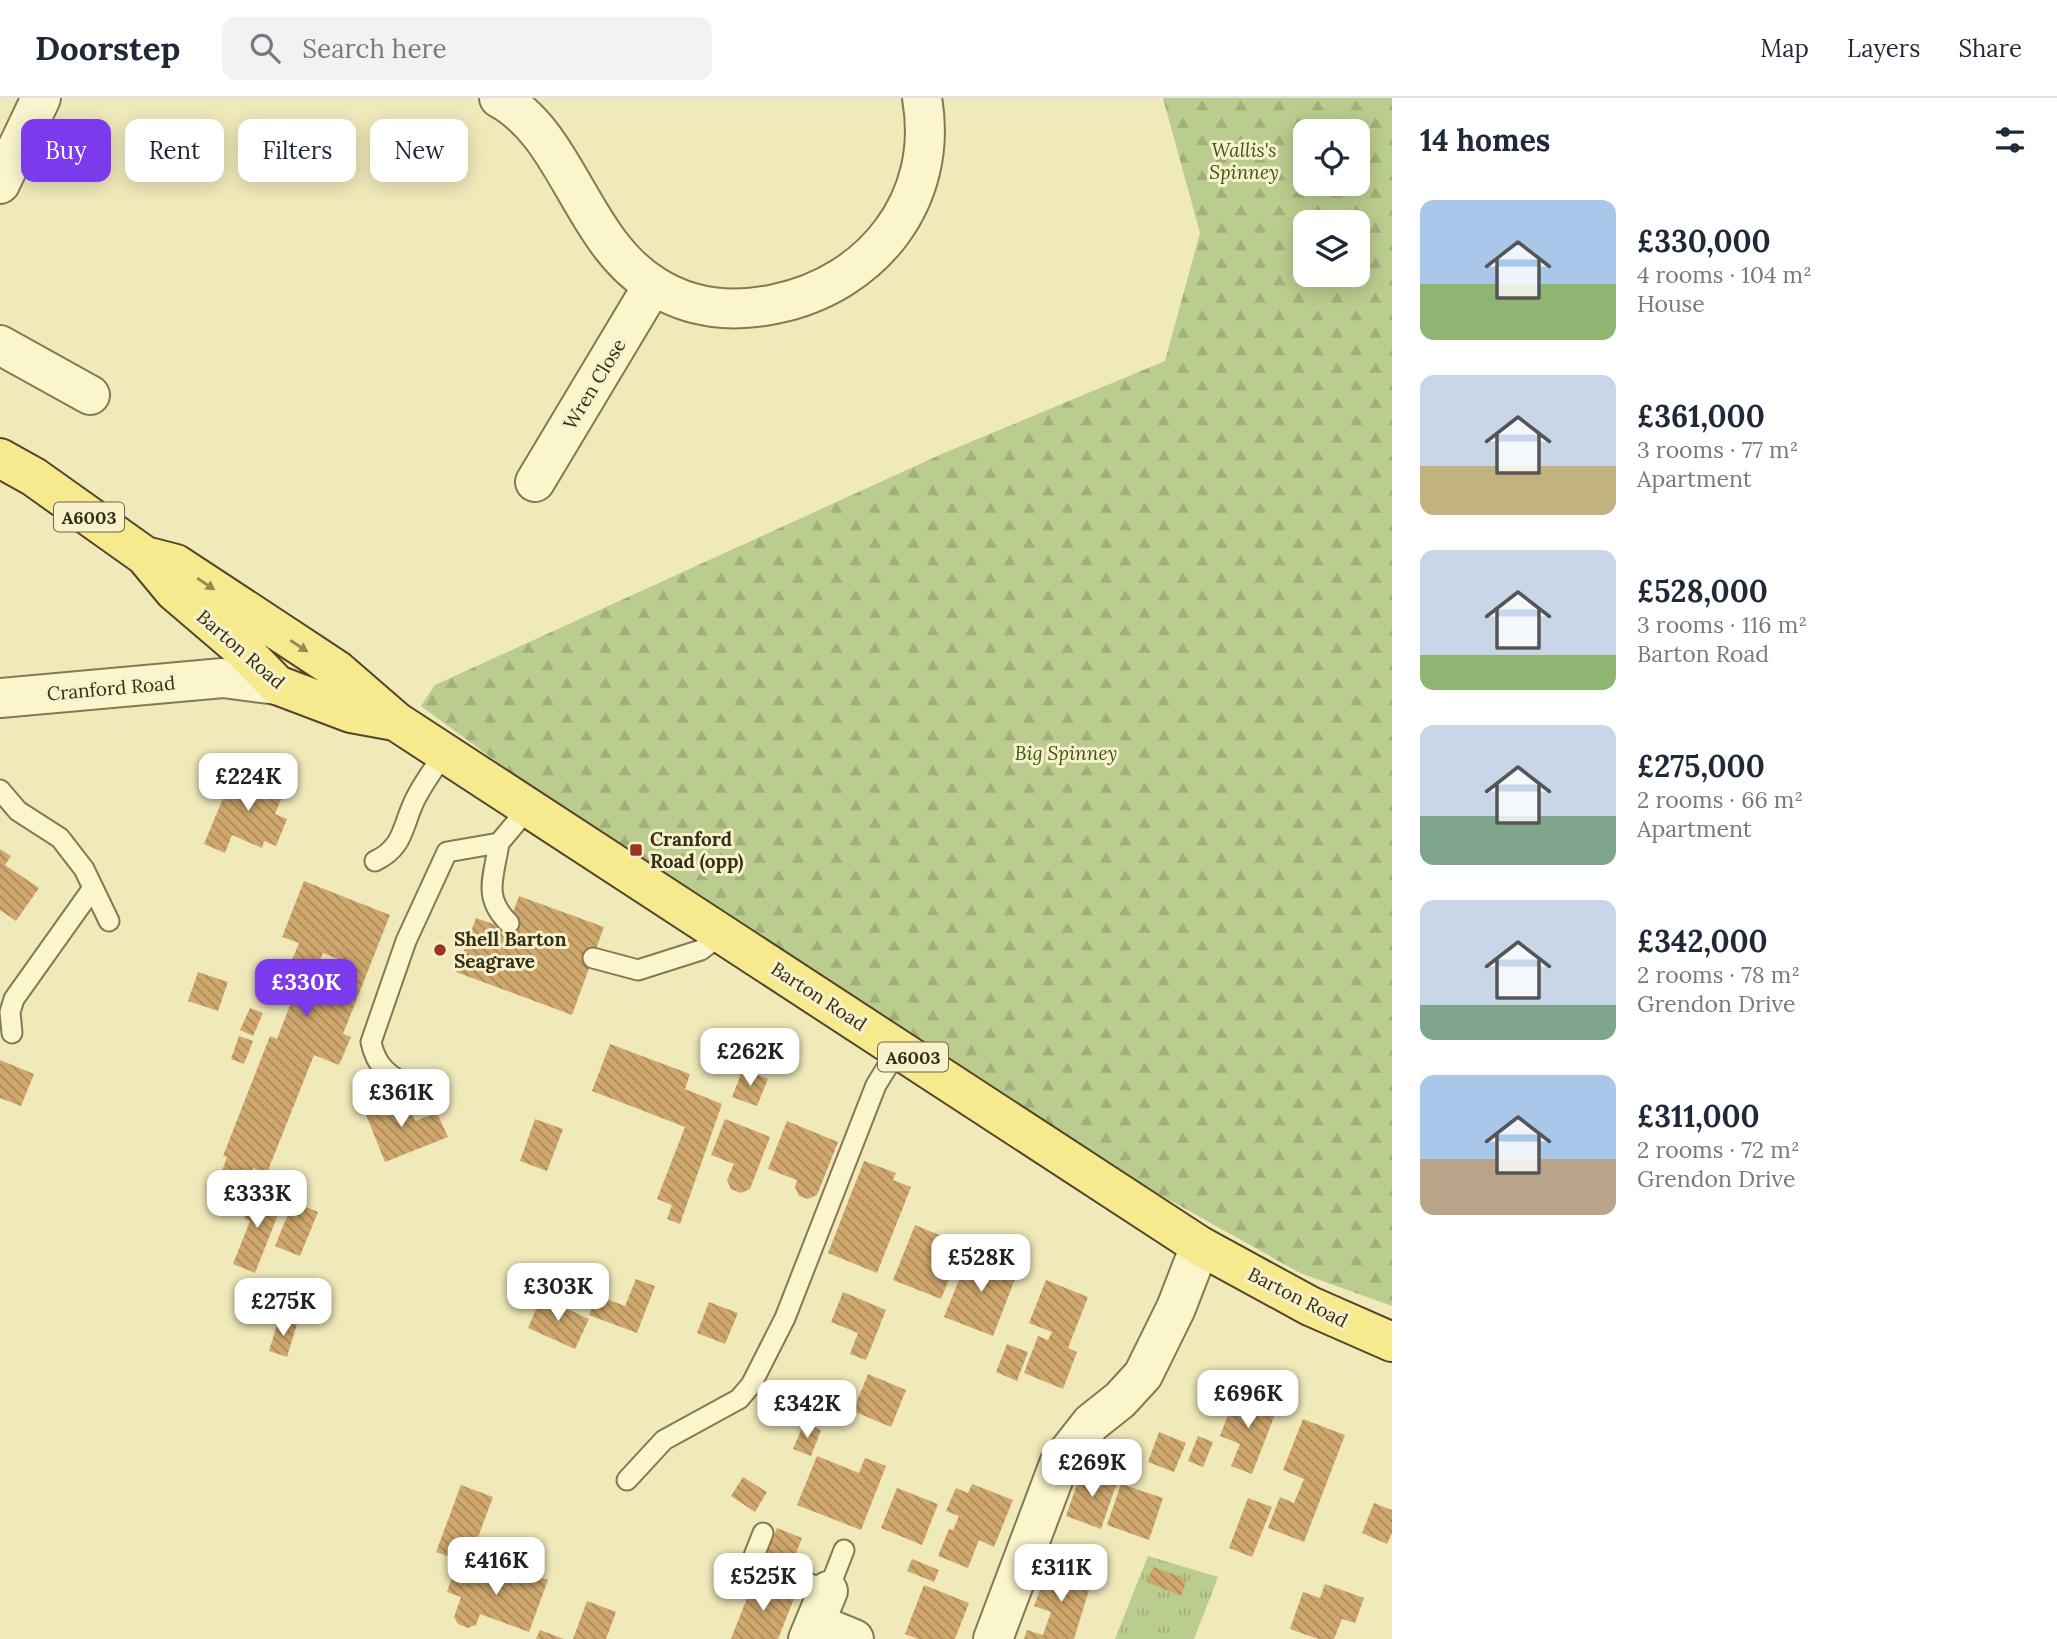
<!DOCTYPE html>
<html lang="en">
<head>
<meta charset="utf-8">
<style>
  :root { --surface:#fff; --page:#f2f2f3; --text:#1f2937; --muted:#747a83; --line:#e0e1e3; --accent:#7c3aed }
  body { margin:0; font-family:Lora,serif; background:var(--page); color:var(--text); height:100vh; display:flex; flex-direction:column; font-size:26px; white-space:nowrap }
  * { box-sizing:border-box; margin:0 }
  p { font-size:23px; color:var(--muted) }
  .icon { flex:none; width:38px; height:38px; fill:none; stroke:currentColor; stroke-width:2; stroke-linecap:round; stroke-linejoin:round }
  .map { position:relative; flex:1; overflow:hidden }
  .details { display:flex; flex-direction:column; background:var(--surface); width:665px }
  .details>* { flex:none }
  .top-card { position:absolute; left:21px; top:21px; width:665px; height:63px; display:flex; gap:14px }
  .tools { position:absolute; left:1293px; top:21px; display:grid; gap:14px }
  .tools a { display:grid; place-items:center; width:77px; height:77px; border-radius:14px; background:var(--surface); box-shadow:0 4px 18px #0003; font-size:35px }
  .price { position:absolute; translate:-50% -60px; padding:0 16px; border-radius:14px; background:#fff; color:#222; font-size:23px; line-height:46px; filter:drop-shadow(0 2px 4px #0008) }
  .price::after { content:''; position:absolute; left:50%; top:42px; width:21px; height:16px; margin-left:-10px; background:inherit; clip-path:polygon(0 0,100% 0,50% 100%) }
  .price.selected { background:var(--accent); color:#fff }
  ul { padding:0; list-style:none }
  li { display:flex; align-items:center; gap:21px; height:175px; padding:0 28px }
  li span { display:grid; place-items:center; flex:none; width:196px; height:140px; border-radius:14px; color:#555 }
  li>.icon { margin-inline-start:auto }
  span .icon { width:84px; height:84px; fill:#fffc; stroke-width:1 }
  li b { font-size:30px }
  h2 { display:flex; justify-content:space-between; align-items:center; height:84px; padding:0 28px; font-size:30px }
  .tag { padding:0 24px; border-radius:14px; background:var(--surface); box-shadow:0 4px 18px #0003; font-size:24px; line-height:63px }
  .tag.selected { background:var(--accent); color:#fff }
  header { display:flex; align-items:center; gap:42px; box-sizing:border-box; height:98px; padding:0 35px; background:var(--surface); border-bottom:2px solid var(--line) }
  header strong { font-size:33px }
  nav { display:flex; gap:38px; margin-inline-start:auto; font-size:24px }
  .search { width:490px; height:63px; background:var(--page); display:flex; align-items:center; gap:18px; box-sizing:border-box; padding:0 24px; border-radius:14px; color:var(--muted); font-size:26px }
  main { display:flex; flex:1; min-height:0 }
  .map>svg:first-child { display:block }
</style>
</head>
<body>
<header>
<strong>Doorstep</strong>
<div class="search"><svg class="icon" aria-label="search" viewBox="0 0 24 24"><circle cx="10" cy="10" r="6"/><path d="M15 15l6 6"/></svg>Search here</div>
<nav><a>Map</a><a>Layers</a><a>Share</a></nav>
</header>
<main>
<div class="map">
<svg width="1392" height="1541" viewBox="0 0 1392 1541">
  <defs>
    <pattern id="grass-tufts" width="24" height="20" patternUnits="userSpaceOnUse" patternTransform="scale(1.75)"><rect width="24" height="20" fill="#bbcd8e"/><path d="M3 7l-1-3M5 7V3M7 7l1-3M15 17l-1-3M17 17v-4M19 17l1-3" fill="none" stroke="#a1b07a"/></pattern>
    <pattern id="forest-firs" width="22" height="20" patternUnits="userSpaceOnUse" patternTransform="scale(1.75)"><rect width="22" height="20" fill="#bbcd8e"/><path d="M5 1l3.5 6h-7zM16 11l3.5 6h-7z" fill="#a1b07a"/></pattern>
    <pattern id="building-back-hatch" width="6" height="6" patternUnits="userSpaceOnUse" patternTransform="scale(1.75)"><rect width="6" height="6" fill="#d0a86d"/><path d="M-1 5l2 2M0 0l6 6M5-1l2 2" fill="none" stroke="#aa8959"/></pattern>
  </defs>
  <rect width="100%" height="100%" fill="#f0e9ba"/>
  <path fill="url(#grass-tufts)" d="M1148,1458l70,21 -24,62h-79z"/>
  <path fill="url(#forest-firs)" fill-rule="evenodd" d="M1163,0h229v1208l-92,-33 -220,-123 -500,-327 -159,-117 14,-21 509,-232 221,-92 35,-128zM1306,33h52v53h-52zM1306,124h52v53h-52z"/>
  <path fill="url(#building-back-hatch)" d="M236,669l50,21 -11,26 12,5 -11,27 -12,-5 -2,7 -30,-13 -7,18 -21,-9z
    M0,751l11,7 -6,9 34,23 -23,33 -16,-11z
    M304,783l86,34 -47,119 8,3 -12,28 -25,-10 -47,118 -14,-5 -5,13 -26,-10 5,-14 -4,-1 47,-120 7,3 22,-57 24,-10 9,3 6,-16 -15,-6 -7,16 -24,-9 7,-17 -17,-6z
    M519,798l85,31 -32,88 -116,-43 20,-54 31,11z
    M198,874l30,10 -10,29 -30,-10z
    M250,910l13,5 -10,23 -13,-6z
    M239,938l14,5 -9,23 -13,-5z
    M610,946l80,30 -5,15 37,15 -42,120 -13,-5 5,-14 -15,-6 28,-72 -93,-36z
    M0,962l34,14 -13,32 -21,-8z
    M743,971l25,10 -11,27 -25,-9z
    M378,995l9,23 23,-9 5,14 22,-8 11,24 -63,25 -25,-62z
    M535,1021l28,10 -16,42 -27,-10z
    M725,1021l45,18 -20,52 -9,4 -10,-4 -4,-9 7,-16 -23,-9z
    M787,1023l51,21 -21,53 -9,4 -9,-3 -4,-9 2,-7 -29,-11z
    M864,1063l32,12 -3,7 18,7 -34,86 -49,-20z
    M254,1093l29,11 -28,71 -22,-9 17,-43 -6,-3z
    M293,1104l25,10 -18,44 -25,-10z
    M915,1127l48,20 -22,54 -48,-19z
    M985,1154l18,7 -3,8 17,7 -24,62 -49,-19 25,-62 13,5z
    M636,1181l19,7 -18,47 -48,-18 7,-20 29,11z
    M1046,1182l42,17 -20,51 9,4 -14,37 -39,-16 14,-37 10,4 4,-8 -23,-9z
    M843,1194l43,18 -20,50 -16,-6 8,-21 -27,-11z
    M541,1199l48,22 -14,30 -47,-21z
    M709,1204l29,11 -13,31 -28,-11z
    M279,1220l18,6 -10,33 -18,-6z
    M1007,1246l21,8 -11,29 -21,-9z
    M868,1276l38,16 -15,37 -38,-16z
    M1236,1296l41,15 -25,65 -21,-8 9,-22 -20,-8z
    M1303,1321l42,16 -41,107 -36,-14 12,-31 14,6 10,-24 -21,-9z
    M804,1325l17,7 -10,26 -18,-7z
    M1159,1334l27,11 -12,29 -26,-10z
    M1198,1338l15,6 -10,25 -15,-6z
    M817,1358l42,17 6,-15 21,8 -25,64 -64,-25z
    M1082,1372l35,12 -16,47 -35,-13z
    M743,1379l24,15 -12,20 -24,-16z
    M972,1386l41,16 -19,47 -15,-7 -11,28 -30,-12 11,-27 4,1 6,-14 -13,-5 10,-23 12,5z
    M1121,1386l42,14 -14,42 -42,-15z
    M461,1387l32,12 -25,67 -32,-12z
    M897,1390l41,16 -16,41 -41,-17z
    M1248,1400l24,9 -20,50 -23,-9z
    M1374,1405l18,7v23l-5,11 -25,-11z
    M777,1430l25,10 -11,28 -25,-10z
    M912,1461l27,11 -5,12 -27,-11z
    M456,1467l15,6 3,-6 45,16 4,-10 25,9 -19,52 -49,-18 -4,11 -8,3 -10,-4 -4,-7 7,-20 -14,-5z
    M1049,1467l43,15 -18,59h-50l3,-9 16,5 8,-23 -17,-6z
    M1153,1469l34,12 -6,17 -34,-14z
    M754,1482l41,16 -17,43h-47z
    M1325,1486l39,14 -9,25 -13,-4 -8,20h-16l-28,-10 13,-37 17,6z
    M924,1487l45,18 -14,36h-37l-13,-5z
    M587,1503l29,11 -10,27h-33z
    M540,1532l24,9h-28z"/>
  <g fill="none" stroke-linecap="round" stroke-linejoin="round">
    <defs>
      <path id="service" d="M0,692l18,21 42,27 24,31 25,52
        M499,745c-5,34 -17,54 10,80
        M375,763c32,-15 27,-40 43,-67 8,-15 18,-28 27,-42
        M593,860l45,12 63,-20 22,-17
        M12,935l-2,-21 4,-13 79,-111
        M410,990c-21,-13 -34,-21 -39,-46l35,-101 41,-89 52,-9 31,-37
        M627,1382l37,-40 75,-41 12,-14 34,-67 91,-233 23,-37
        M763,1435l-11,28 76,30 16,-41"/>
      <path id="minor" d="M499,0c69,37 82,142 154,187 37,24 80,28 122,19 98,-20 165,-105 147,-206
        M0,86l41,-86
        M0,247l90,50
        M535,384l118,-197
        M815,1525l39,16
        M808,1541l20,-48
        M993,1541l66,-175 32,-41 29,-23 23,-25 33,-67 24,-62"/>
      <path id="tertiary" d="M0,600l223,-20 54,7"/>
      <path id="primary" d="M0,360l34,19 111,79 29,35 69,59 34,35 74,28 44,8
        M145,458l31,8 161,106 60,52 803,524 110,60 82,36"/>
    </defs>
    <use href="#service" stroke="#877854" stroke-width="23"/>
    <use href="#minor" stroke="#877854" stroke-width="42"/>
    <use href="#tertiary" stroke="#877854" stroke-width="42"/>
    <use href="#primary" stroke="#544429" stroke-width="42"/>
    <use href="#service" stroke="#faf5cd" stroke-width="19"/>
    <use href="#minor" stroke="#faf5cd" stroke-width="38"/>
    <use href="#tertiary" stroke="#faf5cd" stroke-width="38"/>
    <use href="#primary" stroke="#f7e98e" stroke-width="38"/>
  </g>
  <defs><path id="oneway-solid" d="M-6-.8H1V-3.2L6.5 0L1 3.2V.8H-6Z" transform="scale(1.75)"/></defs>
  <g fill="#968a54">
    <use href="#oneway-solid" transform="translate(206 486) rotate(34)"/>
    <use href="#oneway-solid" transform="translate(299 548) rotate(33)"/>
  </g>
  <g fill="#993621" stroke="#f7f2ca" stroke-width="2.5">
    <rect x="629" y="745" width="14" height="14" rx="3.5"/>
    <circle cx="440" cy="852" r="7"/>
  </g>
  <g text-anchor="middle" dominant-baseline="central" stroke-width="6" stroke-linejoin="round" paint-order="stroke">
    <g fill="#f7f2ca" stroke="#6f674f" stroke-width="2">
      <rect x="54" y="404.5" width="70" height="29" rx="5"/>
      <rect x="878" y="944.5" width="70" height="29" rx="5"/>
    </g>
    <g font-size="18" font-weight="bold" fill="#352c1a">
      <text x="89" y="419">A6003</text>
      <text x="913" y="959">A6003</text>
    </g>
    <g font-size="19" font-style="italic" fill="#3c521f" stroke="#f7f2ca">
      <text x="1244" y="52">Wallis's<tspan x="1244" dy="22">Spinney</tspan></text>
      <text x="1066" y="655">Big Spinney</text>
    </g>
    <g font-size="19" fill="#352c1a" stroke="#f7f2ca">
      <text transform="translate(594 286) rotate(-59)">Wren Close</text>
      <text transform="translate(241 551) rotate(41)">Barton Road</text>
      <text transform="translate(111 590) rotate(-5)">Cranford Road</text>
      <text transform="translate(819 898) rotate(33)">Barton Road</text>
      <text transform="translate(1298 1199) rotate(27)">Barton Road</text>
    </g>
    <g font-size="19" font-weight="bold" fill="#352c1a" stroke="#f7f2ca" text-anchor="start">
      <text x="650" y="741">Cranford<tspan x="650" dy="22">Road (opp)</tspan></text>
      <text x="454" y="841">Shell Barton<tspan x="454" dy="22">Seagrave</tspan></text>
    </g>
  </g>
</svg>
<div class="tools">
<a><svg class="icon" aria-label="locate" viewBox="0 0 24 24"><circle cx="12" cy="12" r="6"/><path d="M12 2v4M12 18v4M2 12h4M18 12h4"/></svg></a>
<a><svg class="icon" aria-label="layers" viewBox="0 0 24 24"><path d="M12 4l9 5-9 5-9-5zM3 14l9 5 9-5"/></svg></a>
</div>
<b class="price" style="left:248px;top:715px">£224K</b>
<b class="price selected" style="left:306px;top:921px">£330K</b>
<b class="price" style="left:750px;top:990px">£262K</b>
<b class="price" style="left:401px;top:1031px">£361K</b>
<b class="price" style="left:257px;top:1132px">£333K</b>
<b class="price" style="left:981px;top:1196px">£528K</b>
<b class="price" style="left:558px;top:1225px">£303K</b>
<b class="price" style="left:283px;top:1240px">£275K</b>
<b class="price" style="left:1248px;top:1332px">£696K</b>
<b class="price" style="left:807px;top:1342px">£342K</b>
<b class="price" style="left:1092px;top:1401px">£269K</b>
<b class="price" style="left:496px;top:1499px">£416K</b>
<b class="price" style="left:1061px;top:1506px">£311K</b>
<b class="price" style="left:763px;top:1515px">£525K</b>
<div class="top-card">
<a class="tag selected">Buy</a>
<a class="tag">Rent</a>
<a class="tag">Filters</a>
<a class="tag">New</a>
</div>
</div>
<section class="details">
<h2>14 homes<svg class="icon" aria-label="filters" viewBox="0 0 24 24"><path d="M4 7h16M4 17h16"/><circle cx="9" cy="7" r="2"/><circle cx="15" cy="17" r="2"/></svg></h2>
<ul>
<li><span style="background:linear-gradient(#a9c7e8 60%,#8fb573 0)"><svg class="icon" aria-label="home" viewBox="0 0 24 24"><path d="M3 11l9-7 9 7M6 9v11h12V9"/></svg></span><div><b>£330,000</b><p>4 rooms · 104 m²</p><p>House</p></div></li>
<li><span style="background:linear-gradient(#c9d6e8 65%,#c2b280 0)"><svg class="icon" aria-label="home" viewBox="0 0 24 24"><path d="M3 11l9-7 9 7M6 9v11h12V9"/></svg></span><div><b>£361,000</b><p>3 rooms · 77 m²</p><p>Apartment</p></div></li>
<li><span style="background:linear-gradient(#c9d6e8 75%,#8fb573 0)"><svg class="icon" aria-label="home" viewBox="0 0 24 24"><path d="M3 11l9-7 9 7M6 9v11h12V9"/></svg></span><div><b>£528,000</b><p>3 rooms · 116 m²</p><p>Barton Road</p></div></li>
<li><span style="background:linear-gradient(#c9d6e8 65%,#7fa58c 0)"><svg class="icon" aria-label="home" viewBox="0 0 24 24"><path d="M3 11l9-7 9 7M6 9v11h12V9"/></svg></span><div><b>£275,000</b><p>2 rooms · 66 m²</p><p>Apartment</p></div></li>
<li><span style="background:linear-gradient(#c9d6e8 75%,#7fa58c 0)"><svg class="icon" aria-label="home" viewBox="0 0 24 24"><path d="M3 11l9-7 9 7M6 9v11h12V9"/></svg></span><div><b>£342,000</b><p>2 rooms · 78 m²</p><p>Grendon Drive</p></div></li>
<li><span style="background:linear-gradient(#a9c7e8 60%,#b9a48a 0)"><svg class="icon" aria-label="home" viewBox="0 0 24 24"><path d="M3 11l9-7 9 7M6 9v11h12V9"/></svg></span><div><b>£311,000</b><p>2 rooms · 72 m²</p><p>Grendon Drive</p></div></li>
</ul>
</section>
</main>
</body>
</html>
